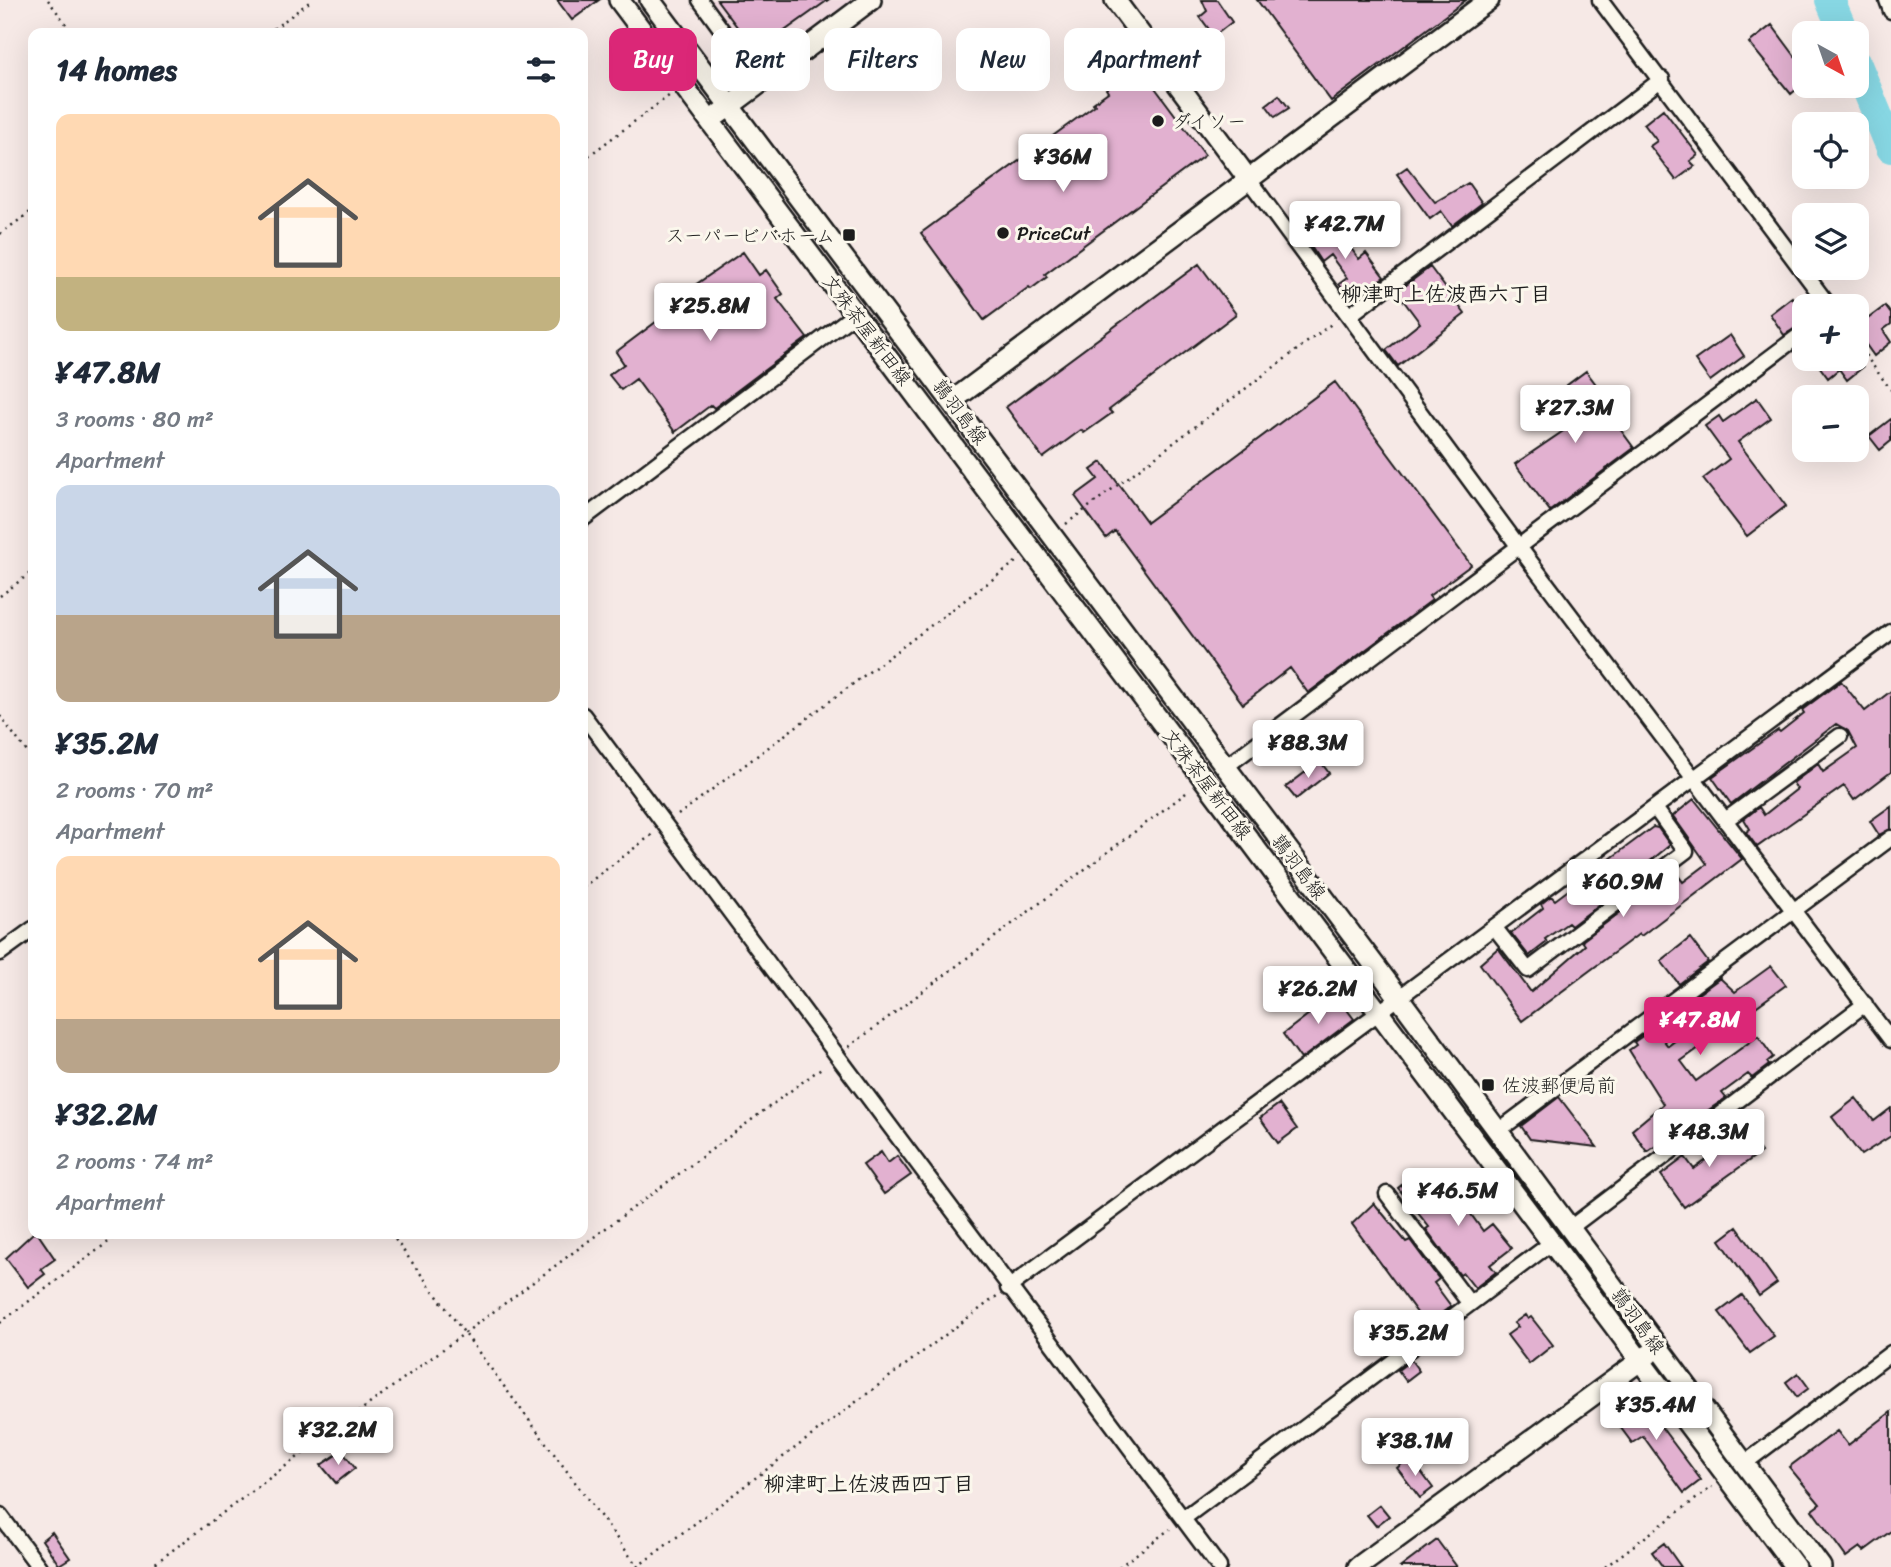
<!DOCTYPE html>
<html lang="en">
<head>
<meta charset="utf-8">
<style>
  :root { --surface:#fff; --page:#f6f6f7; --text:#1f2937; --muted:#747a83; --accent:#db2777 }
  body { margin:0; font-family:Sriracha,"Klee One",sans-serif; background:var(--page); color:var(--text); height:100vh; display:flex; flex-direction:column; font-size:26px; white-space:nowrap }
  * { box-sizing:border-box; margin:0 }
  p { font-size:23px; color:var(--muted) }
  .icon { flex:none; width:38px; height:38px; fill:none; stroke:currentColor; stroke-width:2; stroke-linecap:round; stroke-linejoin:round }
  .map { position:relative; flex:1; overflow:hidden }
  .panel { position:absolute; left:28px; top:28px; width:560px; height:1211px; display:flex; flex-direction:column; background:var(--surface); border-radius:14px; box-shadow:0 7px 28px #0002 }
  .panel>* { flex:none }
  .top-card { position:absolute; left:609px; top:28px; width:665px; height:63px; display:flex; gap:14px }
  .needle { width:46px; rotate:140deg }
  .tools { position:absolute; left:1792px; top:21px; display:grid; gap:14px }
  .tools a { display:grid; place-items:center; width:77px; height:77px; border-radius:14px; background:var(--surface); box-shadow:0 7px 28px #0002; font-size:35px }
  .price { position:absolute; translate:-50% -60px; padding:0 16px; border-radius:7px; background:#fff; color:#222; font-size:23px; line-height:46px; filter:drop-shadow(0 2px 4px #0008) }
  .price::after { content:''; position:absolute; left:50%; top:42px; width:21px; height:16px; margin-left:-10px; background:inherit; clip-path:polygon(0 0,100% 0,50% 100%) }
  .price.selected { background:var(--accent); color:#fff }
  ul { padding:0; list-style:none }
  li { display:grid; align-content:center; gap:14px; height:371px; padding:0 28px }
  li span { display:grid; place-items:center; height:217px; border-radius:14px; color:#555 }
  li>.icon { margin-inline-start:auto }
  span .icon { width:126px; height:126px; fill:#fffc; stroke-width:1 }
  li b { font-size:30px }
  h2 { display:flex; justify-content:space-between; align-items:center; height:84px; padding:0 28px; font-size:30px }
  .tag { padding:0 24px; border-radius:14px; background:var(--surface); box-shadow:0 7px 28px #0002; font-size:24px; line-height:63px }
  .tag.selected { background:var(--accent); color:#fff }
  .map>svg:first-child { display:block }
</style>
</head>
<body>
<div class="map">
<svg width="1891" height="1567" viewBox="0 0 1891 1567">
  <rect width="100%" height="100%" fill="#f6e9e6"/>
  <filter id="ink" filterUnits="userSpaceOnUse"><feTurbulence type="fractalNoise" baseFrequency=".0143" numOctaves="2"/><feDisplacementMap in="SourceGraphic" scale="14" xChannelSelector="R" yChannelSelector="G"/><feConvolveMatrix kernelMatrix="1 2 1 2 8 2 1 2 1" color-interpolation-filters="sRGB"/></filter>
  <g filter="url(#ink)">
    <path fill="#f0d8df" d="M693,0h166l-106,79z"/>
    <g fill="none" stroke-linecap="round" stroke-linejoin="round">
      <path stroke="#87d7e3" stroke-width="30" d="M1830,0l14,33
        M1857,65l34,83"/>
    </g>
    <path fill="#e2b1d0" stroke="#1c1c1c" stroke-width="2" d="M557,0h42l-27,20z
      M717,0h111l-59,42 -2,-3 -6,4 -6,-9 -8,6z
      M1202,0h15l15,22 -18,14 -14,-19 7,-6z
      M1257,0h209l-135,101z
      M1772,25l26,35 6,-6v29l-13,11 -42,-51z
      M1141,69l64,86 -160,119 2,3 -16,12 -2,-2 -45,33 -63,-87 174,-128 -2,-2 15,-11 -2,-3 17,-13 3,5z
      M1279,95l10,13 -14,9 -9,-12z
      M1663,109l35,46 -8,6 5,5 -19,14 -26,-34 7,-5 -13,-17z
      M1407,167l28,35 33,-19 14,20 -30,23 -11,-15 -11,8 -33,-45z
      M1317,226l7,9 11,-8 24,32 7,-6 18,24 -34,22 -11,-15 8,-6 -17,-23 -9,7 -17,-26z
      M743,252l16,23 7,-5 17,24 -6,5 30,39 -93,70 -3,-3 -36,27 -39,-53 -15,11 -12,-15 15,-11 -8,-12 73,-55 -4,-5z
      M1199,264l37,50 -127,96 3,3 -28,20 -3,-3 -38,28 -37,-51z
      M1430,267l35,47 -67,52 -12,-16 34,-27 -23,-31z
      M1792,297l12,17v9l-20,12 -14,-21z
      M1885,306l6,8v10l-8,6 8,12 -17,14 -17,-24v-5z
      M1730,335l14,21 -34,25 -15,-21z
      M1814,359h43l6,8 -16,13 -8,-11 -11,9z
      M1586,371l18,24 -6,4 36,49 -84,63 -35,-47 57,-39 -21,-28z
      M1335,382l136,183 -42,31 3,4 -124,93 -18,-25 -47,36 -128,-173 -9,7 -31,-42 23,-17 -7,-9 11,-8 45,60z
      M1757,398l14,20 -33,24 48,64 -39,30 -44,-57 26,-20 -24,-33 14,-10 4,6z
      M1891,419v22l-11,9 -11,-14z
      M1841,681l24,30 26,-20v81l-37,28 -10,-14 -87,61 -11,-15 4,-3 -6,-10 15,-12 5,8 33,-26 -4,-6 25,-19 5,8 34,-24 -9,-17 -12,-7 -105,80 -19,-27 66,-47 2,2 24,-19 -2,-3z
      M1320,761l9,12 -33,26 -10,-12z
      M1694,799l48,60 -101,77 -2,-2 -117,87 -42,-57 18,-16 33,44 54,-47 -3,-4 80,-60 1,3 14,-10 6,8 24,-18 -34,-48z
      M1891,806v23l-12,6 -9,-14z
      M1653,827l5,1 12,17 -22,18 2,3 -79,60 -3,-3 -23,16 2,3 -18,14 -18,-23 32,-25 -2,-4 10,-8 4,4z
      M1690,938l18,24 -29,22 -18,-23z
      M1771,966l15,19 -105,76 15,20 62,-45 15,21 -6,5 2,3 -17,13 -4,-4 -26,19 4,5 -79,54 -15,-22 31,-26 -34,-54 7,-5 -2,-3 20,-14 14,18 21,-16 -14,-19 45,-33 15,14z
      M1335,994l19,25 -53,40 -18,-25z
      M1559,1097l38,50 -67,-8 -9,-13z
      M1856,1098l18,23 17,-13v28l-30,19 -29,-38z
      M1279,1104l18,25 -19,14 -18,-25z
      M1746,1131l15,21 -77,55 -23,-32 24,-18 9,12z
      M881,1152l7,11 9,-7 14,19 -27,19 -21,-29z
      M1465,1177l14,19 -14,10 18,25 9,-7 20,24 -22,17 6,7 -21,16 -12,-15 -3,2 -34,-46 3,-2 -31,-39 10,-8 5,7 12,-8 9,11 5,-4 4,4z
      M1374,1203l32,39 4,-2 29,39 -5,4 17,23 -25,19 -74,-101z
      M1737,1227l40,56 -18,13 -39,-56z
      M33,1233l5,1 17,25 -14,10 4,5 -17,13 -22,-29z
      M1742,1295l32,41 -24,17 -31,-41z
      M1525,1315l3,4 3,-2 22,28 -24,19 -22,-29 11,-8 -4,-4z
      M1411,1360l8,11 -13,10 -8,-11z
      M1798,1373l11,15 -12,9 -11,-15z
      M1631,1404l19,8 51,68 -17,13 -41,-57 -11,7 -23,-31 9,-6z
      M1891,1412v119l-27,20 -4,-4 -14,10 -34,-47 8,-6 -31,-37 48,-36 11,14z
      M342,1451l13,17 -19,15 -15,-18z
      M1410,1457l23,31 -13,10 -23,-30z
      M1380,1505l9,11 -13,10 -9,-11z
      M52,1532l18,26 -11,7 -17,-25z
      M1437,1540l20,27h-56z
      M1664,1543l17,24h-18l-11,-15z"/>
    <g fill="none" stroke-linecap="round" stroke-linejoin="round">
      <defs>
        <path id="street" d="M700,0l35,48
          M1600,0l229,306
          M1887,0l4,11
          M1249,180l270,367 372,493
          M1350,315l312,-236
          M583,519l272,-205
          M583,715l636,852
          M1224,768l580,-436
          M1727,819l113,-83
          M1495,928l33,42 158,-119 -31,-43
          M0,953l33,-24
          M1498,1131l393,-293
          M1387,1194l83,110
          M1570,1228l295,-224
          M1008,1288l883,-656
          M1745,1463l146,-110
          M0,1515l39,52
          M1184,1518l366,-274"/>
        <path id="secondary" d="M619,0l1176,1567
          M650,0l750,999 421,568
          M1115,0l134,180
          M719,114l152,-114
          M952,401l537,-401
          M1358,1567l290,-212"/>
      </defs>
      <use href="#street" stroke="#1c1c1c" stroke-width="19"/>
      <use href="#secondary" stroke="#1c1c1c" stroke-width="24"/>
      <path stroke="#1c1c1c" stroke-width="2.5" stroke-dasharray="2 5" stroke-linecap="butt" d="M48,0l25,33
        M268,33l44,-33
        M583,160l87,-65
        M0,234l33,-24
        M1857,344l34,46
        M1066,524l268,-202
        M0,596l33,-25
        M0,716l33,44
        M678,815l339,-254
        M583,887l70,-53
        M849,1047l341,-257
        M391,1234l247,333
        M0,1323l119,-89
        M150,1567l674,-501
        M637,1567l360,-271
        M1119,1567l51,-38
        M1605,1567l107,-80"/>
      <use href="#street" stroke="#fbf7ec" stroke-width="14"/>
      <use href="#secondary" stroke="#fbf7ec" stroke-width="19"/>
    </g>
  </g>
  <g fill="#1c1c1c" stroke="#fbf7ec" stroke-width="2.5">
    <circle cx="1158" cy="121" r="7"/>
    <circle cx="1003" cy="233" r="7"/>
    <rect x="842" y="228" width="14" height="14" rx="3.5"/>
    <rect x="1481" y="1078" width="14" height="14" rx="3.5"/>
  </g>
  <g text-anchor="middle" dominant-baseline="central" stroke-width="6" stroke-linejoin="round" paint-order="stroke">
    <g font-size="19" fill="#1c1c1c" stroke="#fbf7ec" text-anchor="start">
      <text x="1172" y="121">ダイソー</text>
      <text x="1017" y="233">PriceCut</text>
      <text x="835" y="235" text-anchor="end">スーパービバホーム</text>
      <text x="1502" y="1085">佐波郵便局前</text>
    </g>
    <g font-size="19" fill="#1c1c1c" stroke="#fbf7ec">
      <text transform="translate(867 330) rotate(53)">文殊茶屋新田線</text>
      <text transform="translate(960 412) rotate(53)">鶉羽島線</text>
      <text transform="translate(1207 784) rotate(53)">文殊茶屋新田線</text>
      <text transform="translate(1299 867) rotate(53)">鶉羽島線</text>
      <text transform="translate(1638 1321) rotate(54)">鶉羽島線</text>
    </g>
    <g font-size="21" font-weight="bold" fill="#1c1c1c" stroke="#fbf7ec">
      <text x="1446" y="294">柳津町上佐波西六丁目</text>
      <text x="869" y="1484">柳津町上佐波西四丁目</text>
    </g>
  </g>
</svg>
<div class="tools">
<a><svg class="needle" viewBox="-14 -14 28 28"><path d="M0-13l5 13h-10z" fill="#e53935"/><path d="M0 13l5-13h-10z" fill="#747a83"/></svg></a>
<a><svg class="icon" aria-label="locate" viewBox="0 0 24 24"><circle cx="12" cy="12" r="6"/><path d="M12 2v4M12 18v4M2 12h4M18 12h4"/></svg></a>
<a><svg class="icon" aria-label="layers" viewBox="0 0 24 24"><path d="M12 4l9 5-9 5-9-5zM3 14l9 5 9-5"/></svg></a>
<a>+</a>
<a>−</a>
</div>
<b class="price" style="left:1063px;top:194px">¥36M</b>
<b class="price" style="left:1345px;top:261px">¥42.7M</b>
<b class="price" style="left:710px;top:343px">¥25.8M</b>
<b class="price" style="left:1575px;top:445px">¥27.3M</b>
<b class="price" style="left:1308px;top:780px">¥88.3M</b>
<b class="price" style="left:1623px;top:919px">¥60.9M</b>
<b class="price" style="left:1318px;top:1026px">¥26.2M</b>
<b class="price selected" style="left:1700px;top:1057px">¥47.8M</b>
<b class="price" style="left:1709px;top:1169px">¥48.3M</b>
<b class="price" style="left:1458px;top:1228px">¥46.5M</b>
<b class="price" style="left:1409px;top:1370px">¥35.2M</b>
<b class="price" style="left:1656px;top:1442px">¥35.4M</b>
<b class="price" style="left:338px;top:1467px">¥32.2M</b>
<b class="price" style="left:1415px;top:1478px">¥38.1M</b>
<div class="top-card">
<a class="tag selected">Buy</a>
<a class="tag">Rent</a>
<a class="tag">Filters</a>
<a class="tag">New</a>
<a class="tag">Apartment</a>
</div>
<section class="panel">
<h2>14 homes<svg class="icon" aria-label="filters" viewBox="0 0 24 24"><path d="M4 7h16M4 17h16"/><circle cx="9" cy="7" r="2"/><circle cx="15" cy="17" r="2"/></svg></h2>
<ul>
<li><span style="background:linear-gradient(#ffd9b3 75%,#c2b280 0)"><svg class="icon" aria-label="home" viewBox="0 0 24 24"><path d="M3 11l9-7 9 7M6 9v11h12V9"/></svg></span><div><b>¥47.8M</b><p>3 rooms · 80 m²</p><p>Apartment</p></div></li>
<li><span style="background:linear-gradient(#c9d6e8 60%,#b9a48a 0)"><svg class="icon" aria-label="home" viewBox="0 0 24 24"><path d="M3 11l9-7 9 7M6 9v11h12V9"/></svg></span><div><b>¥35.2M</b><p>2 rooms · 70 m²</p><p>Apartment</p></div></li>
<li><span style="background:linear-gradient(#ffd9b3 75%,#b9a48a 0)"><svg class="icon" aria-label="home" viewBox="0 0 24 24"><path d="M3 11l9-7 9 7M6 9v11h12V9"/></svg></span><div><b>¥32.2M</b><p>2 rooms · 74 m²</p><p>Apartment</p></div></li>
</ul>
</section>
</div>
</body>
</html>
